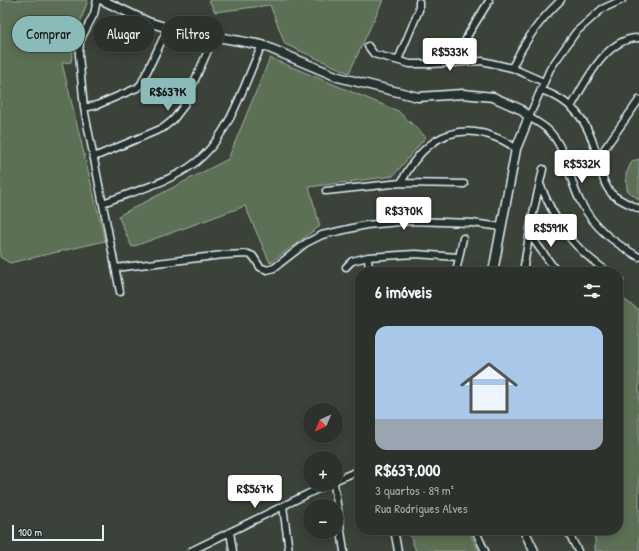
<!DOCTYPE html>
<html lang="pt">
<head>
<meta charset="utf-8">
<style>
  :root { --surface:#2c322b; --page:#383e37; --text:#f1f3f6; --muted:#a6aaa9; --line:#484d47; --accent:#8bbbb9 }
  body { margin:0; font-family:"Patrick Hand",sans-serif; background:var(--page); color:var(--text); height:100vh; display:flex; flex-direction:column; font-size:15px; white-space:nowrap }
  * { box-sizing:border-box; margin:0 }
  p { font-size:13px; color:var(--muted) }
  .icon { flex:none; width:22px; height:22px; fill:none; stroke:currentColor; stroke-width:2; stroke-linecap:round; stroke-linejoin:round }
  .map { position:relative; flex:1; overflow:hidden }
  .side { position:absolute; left:355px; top:267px; width:268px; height:268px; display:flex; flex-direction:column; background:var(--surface); border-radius:16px; box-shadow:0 2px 10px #0003,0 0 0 1px var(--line) }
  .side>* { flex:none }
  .hud { position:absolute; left:12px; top:16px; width:283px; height:36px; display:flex; gap:8px }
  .needle { width:26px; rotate:224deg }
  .tools { position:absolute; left:303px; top:403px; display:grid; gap:8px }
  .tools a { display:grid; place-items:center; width:40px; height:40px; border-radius:50%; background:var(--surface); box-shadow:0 2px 10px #0003,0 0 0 1px var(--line); font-size:20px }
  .scale { position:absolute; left:12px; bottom:10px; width:92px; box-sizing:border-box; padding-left:4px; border:2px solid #e8f1f8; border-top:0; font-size:11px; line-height:14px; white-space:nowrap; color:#e8f1f8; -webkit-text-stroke:3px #26332d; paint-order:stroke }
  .price { position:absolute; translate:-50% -34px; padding:0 9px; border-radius:4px; background:#fff; color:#222; font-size:13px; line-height:26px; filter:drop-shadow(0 1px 2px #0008) }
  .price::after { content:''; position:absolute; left:50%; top:24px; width:12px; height:9px; margin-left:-6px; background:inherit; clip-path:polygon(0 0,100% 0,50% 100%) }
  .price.active { background:var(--accent); color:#111 }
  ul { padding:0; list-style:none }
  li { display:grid; align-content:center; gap:8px; height:212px; padding:0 20px }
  li span { display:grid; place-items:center; height:124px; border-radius:12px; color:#555 }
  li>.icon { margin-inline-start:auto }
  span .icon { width:72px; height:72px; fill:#fffc; stroke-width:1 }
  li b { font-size:17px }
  h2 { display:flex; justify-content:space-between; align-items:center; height:48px; padding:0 20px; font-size:17px }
  .chip { padding:0 14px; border-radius:18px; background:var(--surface); box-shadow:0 2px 10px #0003,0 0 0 1px var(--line); font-size:14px; line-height:36px }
  .chip.active { background:var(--accent); color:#111 }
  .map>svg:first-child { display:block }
</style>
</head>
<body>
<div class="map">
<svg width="639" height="551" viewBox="0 0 639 551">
  <rect width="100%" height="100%" fill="#3b4239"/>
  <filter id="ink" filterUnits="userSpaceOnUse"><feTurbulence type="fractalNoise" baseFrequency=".025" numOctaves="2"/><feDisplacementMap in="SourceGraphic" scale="8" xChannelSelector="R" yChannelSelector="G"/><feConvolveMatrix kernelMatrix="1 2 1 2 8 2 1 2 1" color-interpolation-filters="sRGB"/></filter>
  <g filter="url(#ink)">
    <path fill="#5b7054" stroke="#a2b0a6" d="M0,0h88l-13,37 -4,25 -9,1 43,178 -95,22 -10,-6z
      M209,0h174l-34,73 -64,-29 -15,-39 -55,7z
      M270,58l128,53 28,26 -33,39 -84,11 11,39 -50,37 -25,-57 -113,41 -14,-31 110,-57z
      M639,159v41l-12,-10 -1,-16 6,-13z
      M618,295l21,15v241h-44v-11l-2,-10h25z
      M408,530h60l11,21h-63z"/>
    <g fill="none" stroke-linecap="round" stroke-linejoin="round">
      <defs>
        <path id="minor" d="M97,0l-3,14 -14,27 -1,14 5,53 36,184
          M622,0l-20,9 -26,23 -26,37 -21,48c6,4 12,7 18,12 20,18 21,49 33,72 14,27 33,41 59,56
          M368,46l6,8 36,10h20l52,-3 30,7 32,14
          M398,60l21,-50v-8
          M455,63l14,-30 20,-32
          M512,68c13,-28 27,-47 49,-68
          M541,90c37,13 49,36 58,73 3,11 5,23 13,31 8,7 18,10 27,15
          M571,107c14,-24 35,-70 68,-69
          M84,108l13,-3 40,-17 4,-4 27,-56
          M94,157l69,-29 10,-8 10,-13 31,-70
          M598,158l41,-58
          M401,183c18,-36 46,-61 88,-48 11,4 19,7 27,14
          M540,184c16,40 32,63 68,88
          M326,191l75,-8 63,1
          M103,203c31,-12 77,-23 101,-48 29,-29 41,-74 58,-110
          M530,235l27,37
          M368,257l1,15
          M346,267l6,-6 16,-4 47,-3 43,3
          M115,268l108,-13 25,-1 5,2 7,11 7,3 7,-2 32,-25 16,-8 44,-10 45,-4 61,2 30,4
          M456,272l7,-34
          M523,272l9,-54 11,-49
          M618,279l2,1
          M336,480l24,-10
          M334,484l10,67
          M283,506l6,45
          M394,530l4,21
          M475,530l10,21
          M567,530l11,21
          M230,532l3,19
          M191,551l137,-67"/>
        <path id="tertiary" d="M102,0l46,22 20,6 94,17 76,32 80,20 45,-3 30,3 27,12 9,8 -13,32 -23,123
          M524,530l10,21"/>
      </defs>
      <use href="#minor" stroke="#e8f1f8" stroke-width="9"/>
      <use href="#tertiary" stroke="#e8f1f8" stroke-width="11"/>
      <use href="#minor" stroke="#26332d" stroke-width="6"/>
      <use href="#tertiary" stroke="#26332d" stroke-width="8"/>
    </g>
  </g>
</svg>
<div class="tools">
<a><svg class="needle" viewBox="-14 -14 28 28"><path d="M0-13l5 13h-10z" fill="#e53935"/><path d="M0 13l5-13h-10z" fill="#a6aaa9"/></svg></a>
<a>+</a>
<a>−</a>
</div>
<div class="scale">100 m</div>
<b class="price" style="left:450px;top:72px">R$533K</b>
<b class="price active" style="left:168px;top:112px">R$637K</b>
<b class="price" style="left:582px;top:184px">R$532K</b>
<b class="price" style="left:404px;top:231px">R$370K</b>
<b class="price" style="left:551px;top:248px">R$591K</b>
<b class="price" style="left:255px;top:509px">R$567K</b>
<div class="hud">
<a class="chip active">Comprar</a>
<a class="chip">Alugar</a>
<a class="chip">Filtros</a>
</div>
<section class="side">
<h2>6 imóveis<svg class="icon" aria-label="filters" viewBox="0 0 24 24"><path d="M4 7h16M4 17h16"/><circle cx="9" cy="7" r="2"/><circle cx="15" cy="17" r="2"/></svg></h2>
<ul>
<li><span style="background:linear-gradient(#a9c7e8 75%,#9aa5b1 0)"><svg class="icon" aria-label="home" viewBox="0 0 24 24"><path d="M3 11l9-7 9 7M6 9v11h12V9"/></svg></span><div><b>R$637,000</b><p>3 quartos · 89 m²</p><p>Rua Rodrigues Alves</p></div></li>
</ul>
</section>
</div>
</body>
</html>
